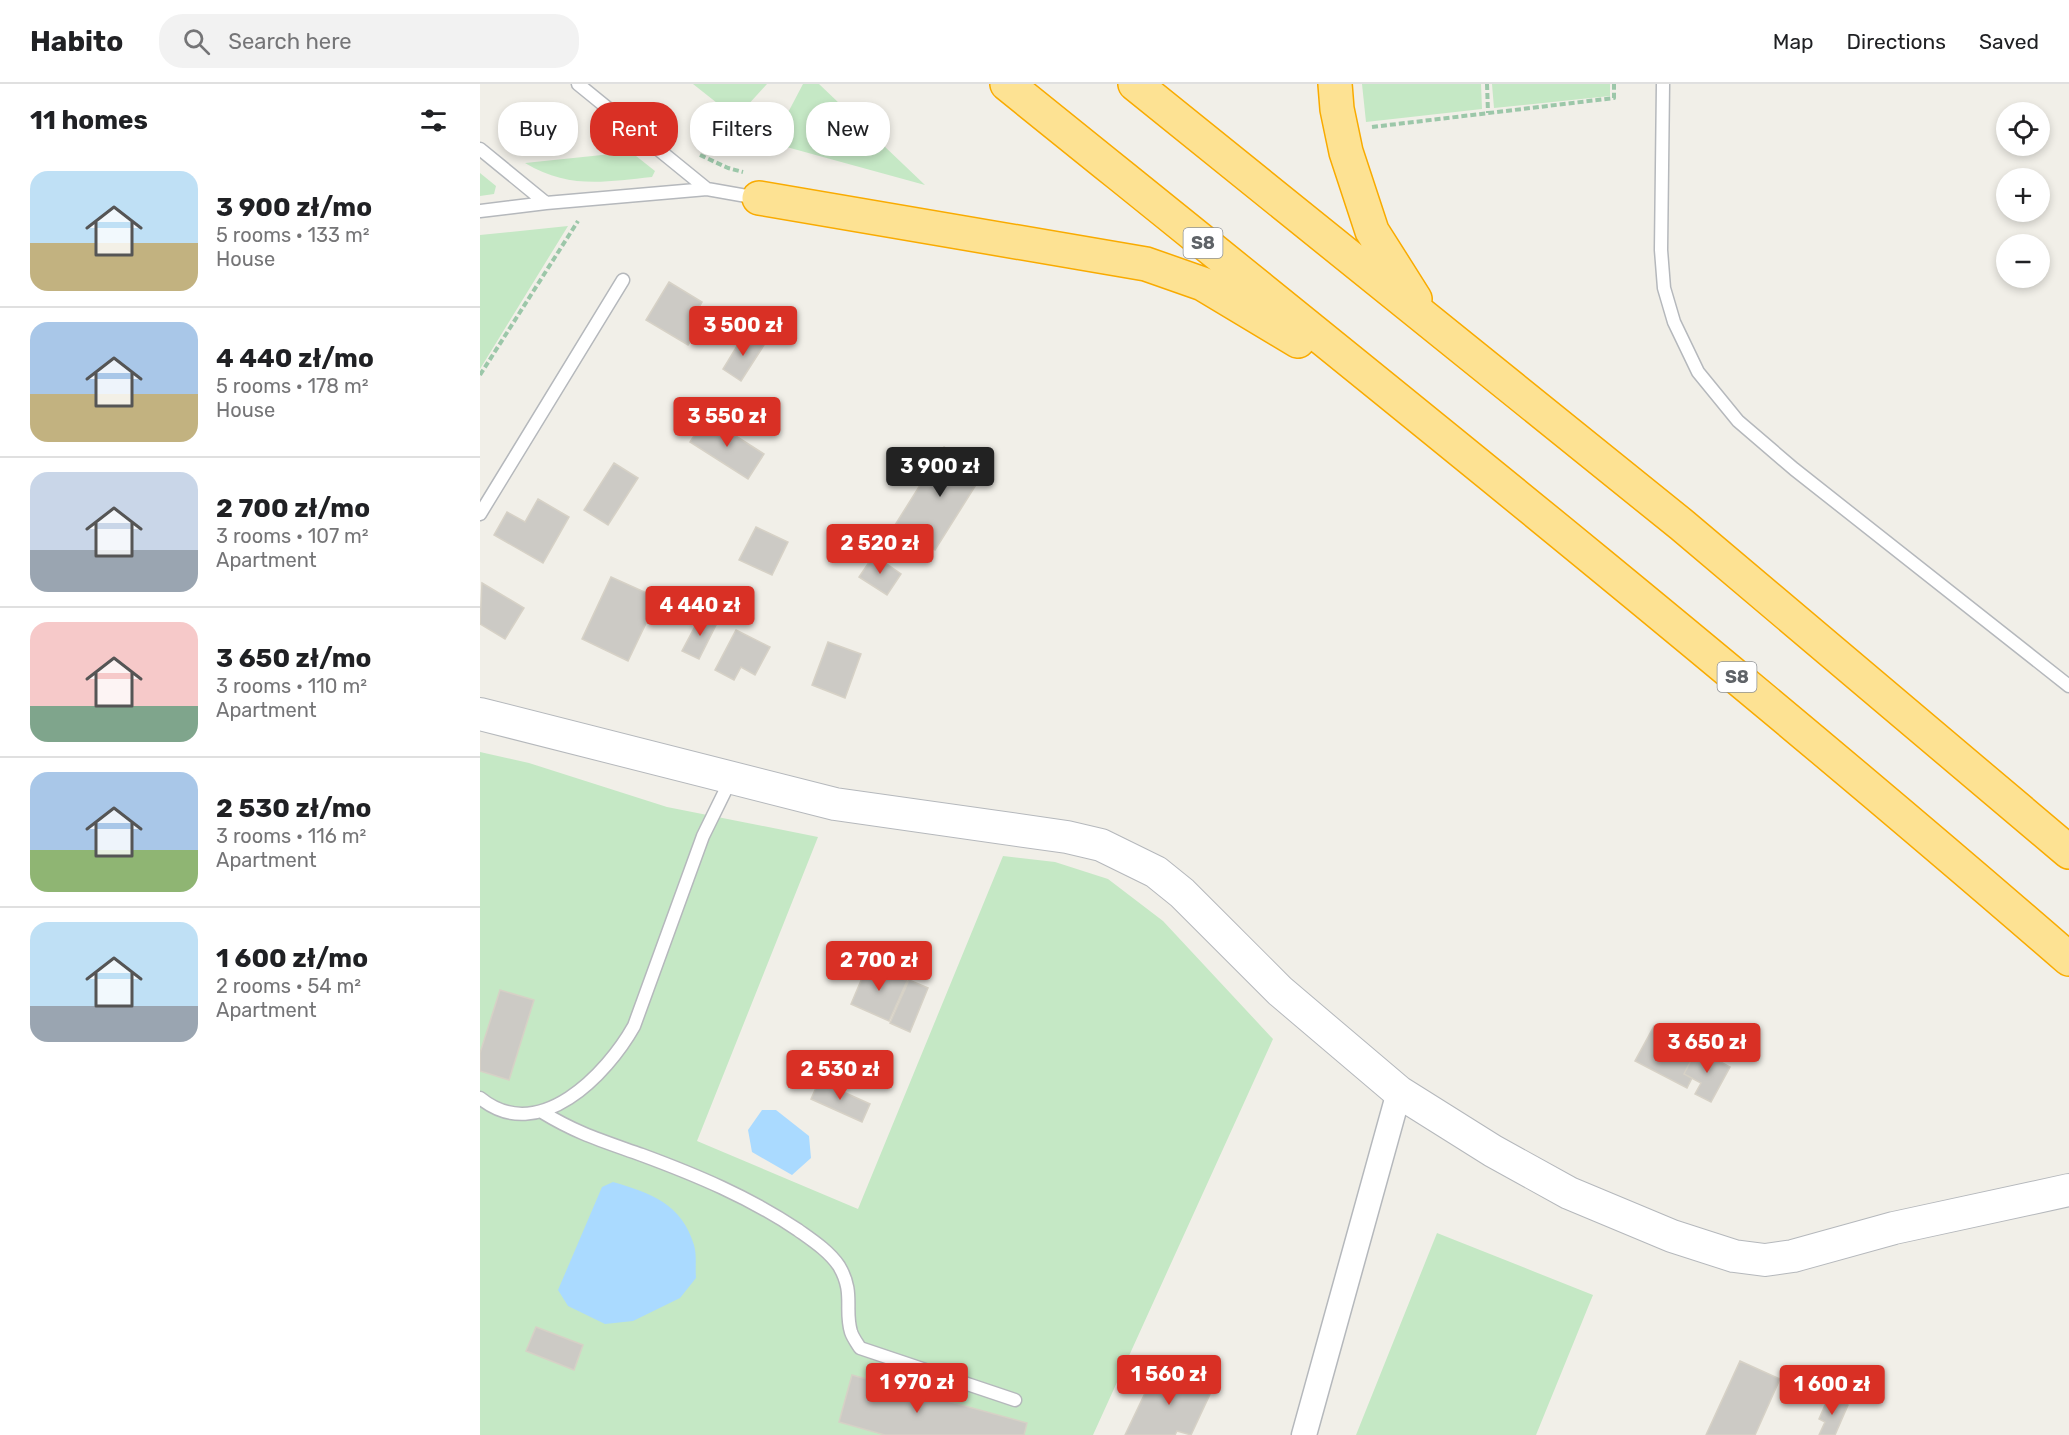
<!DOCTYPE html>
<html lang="en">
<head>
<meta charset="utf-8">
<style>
  :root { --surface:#fff; --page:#f2f2f2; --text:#202124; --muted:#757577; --line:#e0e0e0; --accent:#d93025 }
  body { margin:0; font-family:Rubik,sans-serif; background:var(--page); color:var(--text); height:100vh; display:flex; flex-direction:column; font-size:22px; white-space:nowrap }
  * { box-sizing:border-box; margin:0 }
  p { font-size:20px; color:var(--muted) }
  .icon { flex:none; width:33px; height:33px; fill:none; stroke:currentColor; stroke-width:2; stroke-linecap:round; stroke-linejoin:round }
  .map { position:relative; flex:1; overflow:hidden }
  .panel { display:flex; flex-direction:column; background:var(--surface); width:480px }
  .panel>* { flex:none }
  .guide { position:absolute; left:18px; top:18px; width:570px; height:54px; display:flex; gap:12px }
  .buttons { position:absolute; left:1516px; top:18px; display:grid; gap:12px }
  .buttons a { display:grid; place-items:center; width:54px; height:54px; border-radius:50%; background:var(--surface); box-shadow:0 3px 9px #0003; font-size:30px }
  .price { position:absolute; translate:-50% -51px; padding:0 14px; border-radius:6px; background:var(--accent); color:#fff; font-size:20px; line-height:39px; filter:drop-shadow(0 2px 3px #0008) }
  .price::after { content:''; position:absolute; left:50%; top:36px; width:18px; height:14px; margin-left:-9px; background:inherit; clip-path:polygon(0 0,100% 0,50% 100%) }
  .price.on { background:#222; color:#fff }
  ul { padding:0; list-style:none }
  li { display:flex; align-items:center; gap:18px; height:150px; padding:0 30px }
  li+li { border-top:2px solid var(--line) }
  li span { display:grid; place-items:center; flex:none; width:168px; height:120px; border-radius:18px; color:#555 }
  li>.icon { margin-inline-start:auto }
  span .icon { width:72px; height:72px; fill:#fffc; stroke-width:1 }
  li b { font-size:26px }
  h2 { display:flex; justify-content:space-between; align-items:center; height:72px; padding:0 30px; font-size:26px }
  .tag { padding:0 21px; border-radius:24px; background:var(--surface); box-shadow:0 3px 9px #0003; font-size:21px; line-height:54px }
  .tag.on { background:var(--accent); color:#fff }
  header { display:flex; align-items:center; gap:36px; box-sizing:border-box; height:84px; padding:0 30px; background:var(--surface); border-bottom:2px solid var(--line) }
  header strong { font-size:28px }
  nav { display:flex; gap:33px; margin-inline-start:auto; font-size:21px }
  .search { width:420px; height:54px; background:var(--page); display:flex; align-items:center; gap:15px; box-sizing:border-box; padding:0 21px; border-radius:24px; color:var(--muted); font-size:22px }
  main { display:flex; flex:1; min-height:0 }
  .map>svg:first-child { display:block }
</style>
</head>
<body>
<header>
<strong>Habito</strong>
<div class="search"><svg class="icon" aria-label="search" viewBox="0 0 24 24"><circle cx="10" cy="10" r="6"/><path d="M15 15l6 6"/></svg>Search here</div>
<nav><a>Map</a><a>Directions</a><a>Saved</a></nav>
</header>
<main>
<section class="panel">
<h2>11 homes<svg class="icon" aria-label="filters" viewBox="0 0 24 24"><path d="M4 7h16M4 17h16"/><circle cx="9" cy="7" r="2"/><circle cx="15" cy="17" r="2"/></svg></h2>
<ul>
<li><span style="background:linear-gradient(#bfe0f5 60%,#c2b280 0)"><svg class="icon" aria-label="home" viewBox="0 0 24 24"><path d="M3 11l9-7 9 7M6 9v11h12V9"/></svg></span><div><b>3 900 zł/mo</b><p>5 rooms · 133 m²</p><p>House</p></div></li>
<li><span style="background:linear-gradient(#a9c7e8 60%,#c2b280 0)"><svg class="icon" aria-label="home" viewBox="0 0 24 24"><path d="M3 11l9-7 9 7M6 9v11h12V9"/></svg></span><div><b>4 440 zł/mo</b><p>5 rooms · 178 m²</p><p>House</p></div></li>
<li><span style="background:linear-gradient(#c9d6e8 65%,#9aa5b1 0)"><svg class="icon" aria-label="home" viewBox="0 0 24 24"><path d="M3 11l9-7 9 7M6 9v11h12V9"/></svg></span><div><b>2 700 zł/mo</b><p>3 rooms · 107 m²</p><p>Apartment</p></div></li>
<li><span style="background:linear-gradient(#f6c9c9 70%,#7fa58c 0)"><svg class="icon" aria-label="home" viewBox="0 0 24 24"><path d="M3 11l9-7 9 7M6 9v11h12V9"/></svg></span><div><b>3 650 zł/mo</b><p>3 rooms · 110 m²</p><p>Apartment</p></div></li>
<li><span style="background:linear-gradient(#a9c7e8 65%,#8fb573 0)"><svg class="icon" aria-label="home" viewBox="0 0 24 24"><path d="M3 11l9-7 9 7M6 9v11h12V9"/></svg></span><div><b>2 530 zł/mo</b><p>3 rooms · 116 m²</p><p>Apartment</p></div></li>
<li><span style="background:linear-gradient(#bfe0f5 70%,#9aa5b1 0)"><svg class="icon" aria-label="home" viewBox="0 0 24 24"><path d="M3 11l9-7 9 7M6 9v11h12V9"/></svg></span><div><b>1 600 zł/mo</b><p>2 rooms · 54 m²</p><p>Apartment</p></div></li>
</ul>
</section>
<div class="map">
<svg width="1589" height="1351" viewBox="0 0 1589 1351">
  <rect width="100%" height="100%" fill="#f1efe8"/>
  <path fill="#c5e8c5" d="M213,0h74l-31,34z
    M323,0h16l106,101 -153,-42z
    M882,0h119l1,25 -116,13z
    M1012,0h118v12l-116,12z
    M151,68l24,19 -3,6c-48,5 -84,12 -127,-14z
    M0,89l16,13 -2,8 -14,2z
    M88,142l-88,143v-134z
    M0,668l49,11 138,44 151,30 -121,304 161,68 145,-353 52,6 53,17 55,42 110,118 -180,396h-613z
    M957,1149l156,62 -57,140h-180z"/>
  <path fill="#aadaff" d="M282,1026h14l33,26 2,22 -19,17 -40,-23 -4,-22z
    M133,1098c38,11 69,22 81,63 3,10 1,23 2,33l-16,20 -47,23 -28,3 -37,-18 -10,-16 44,-103z"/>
  <path fill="#cccac5" stroke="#d6d1c6" stroke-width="1.5" d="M189,198l33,20 -10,18 14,8 -5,8 -6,-2 -7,11 -42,-25z
    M265,249l19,12 -23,36 -18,-12z
    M226,333l58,37 -16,25 -58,-37z
    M464,363l40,25 -49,78 -40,-25z
    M134,379l24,15 -30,47 -24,-15z
    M58,415l31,18 -26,46 -49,-28 13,-23 18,10z
    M276,443l32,15 -16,33 -33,-15z
    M394,471l27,19 -14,21 -28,-18z
    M131,493l47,21 -30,63 -46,-22z
    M2,499l42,25 -19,31 -25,-15z
    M221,531l16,8 -18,36 -17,-8z
    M256,546l34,17 -15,28 -14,-8 -7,13 -19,-10z
    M348,558l33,12 -16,44 -33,-13z
    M388,880l39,17 -18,40 -38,-17z
    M429,896l19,8 -18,44 -20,-9z
    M20,906l34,10 -25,80 -29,-9v-18z
    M1174,942l43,23 -13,25 8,4 -5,10 -52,-27z
    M1217,965l33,18 -19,35 -16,-8 6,-11 -17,-9z
    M339,997l51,23 -8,18 -51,-23z
    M56,1243l47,18 -9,25 -48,-19z
    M1260,1277l40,18 -25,56h-49z
    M678,1282l53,26 -20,43 -14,-4 -2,4h-50z
    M372,1291l175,48 -3,12h-139l-46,-13z
    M1349,1312l19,9 -13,30h-16l6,-13 -6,-3z"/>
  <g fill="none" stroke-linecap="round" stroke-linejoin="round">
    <defs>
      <path id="service" d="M98,0l129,105
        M1183,0l-2,166 3,38 10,34 24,50 40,49 56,48 275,217
        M0,65l66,54 161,-14 51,9
        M0,127l66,-8
        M0,430l143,-234
        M0,1014c59,48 127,-24 154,-72l69,-190 28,-57
        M62,1028c36,22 61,29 100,43 54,20 107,42 156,75 14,10 31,21 41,36 16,27 5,43 12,66 2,6 6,11 9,16l155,52"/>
      <path id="minor" d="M824,1351l95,-343"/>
      <path id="tertiary" d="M0,630l355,90 232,33 34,8 55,27 26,21 98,98 119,101 94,59 76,42 103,43 62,20 31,4 28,-4 101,-28 175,-38"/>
      <path id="motorway" d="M527,0c357,288 715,574 1062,875
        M655,0l547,441 387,327
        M855,0l2,25 9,43 26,79 43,68
        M279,114l387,66 57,20 95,57"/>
    </defs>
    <use href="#service" stroke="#b5b8bc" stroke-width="15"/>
    <use href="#minor" stroke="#b5b8bc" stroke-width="27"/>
    <use href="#tertiary" stroke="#b5b8bc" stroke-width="34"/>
    <use href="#motorway" stroke="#f9ab00" stroke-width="36"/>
    <path stroke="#9cc7a9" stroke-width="4" stroke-dasharray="6 3" stroke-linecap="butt" d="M1007,0l1,29
      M892,43l242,-29v-14
      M220,71l28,13 15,4
      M0,291l98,-154"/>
    <use href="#service" stroke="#fff" stroke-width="12"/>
    <use href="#minor" stroke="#fff" stroke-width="24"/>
    <use href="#tertiary" stroke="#fff" stroke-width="32"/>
    <use href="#motorway" stroke="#fde293" stroke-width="33"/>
  </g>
  <g text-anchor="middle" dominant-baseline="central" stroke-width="4.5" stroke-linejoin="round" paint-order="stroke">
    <g fill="#fff" stroke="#8f9295" stroke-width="1.5">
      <rect x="703.5" y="144" width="39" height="30" rx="4.5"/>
      <rect x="1237.5" y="578" width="39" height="30" rx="4.5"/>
    </g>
    <g font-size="18" font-weight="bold" fill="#5f6368">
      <text x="723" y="159">S8</text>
      <text x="1257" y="593">S8</text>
    </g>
  </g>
</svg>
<div class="buttons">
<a><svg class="icon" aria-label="locate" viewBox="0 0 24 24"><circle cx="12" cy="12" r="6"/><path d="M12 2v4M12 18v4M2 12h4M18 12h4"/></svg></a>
<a>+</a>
<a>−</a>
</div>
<b class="price" style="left:263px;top:273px">3 500 zł</b>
<b class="price" style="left:247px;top:364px">3 550 zł</b>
<b class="price on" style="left:460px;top:414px">3 900 zł</b>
<b class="price" style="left:400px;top:491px">2 520 zł</b>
<b class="price" style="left:220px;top:553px">4 440 zł</b>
<b class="price" style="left:399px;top:908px">2 700 zł</b>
<b class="price" style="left:1227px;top:990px">3 650 zł</b>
<b class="price" style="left:360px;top:1017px">2 530 zł</b>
<b class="price" style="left:689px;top:1322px">1 560 zł</b>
<b class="price" style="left:437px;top:1330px">1 970 zł</b>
<b class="price" style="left:1352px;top:1332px">1 600 zł</b>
<div class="guide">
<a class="tag">Buy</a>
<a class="tag on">Rent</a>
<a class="tag">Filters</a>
<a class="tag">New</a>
</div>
</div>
</main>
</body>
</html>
